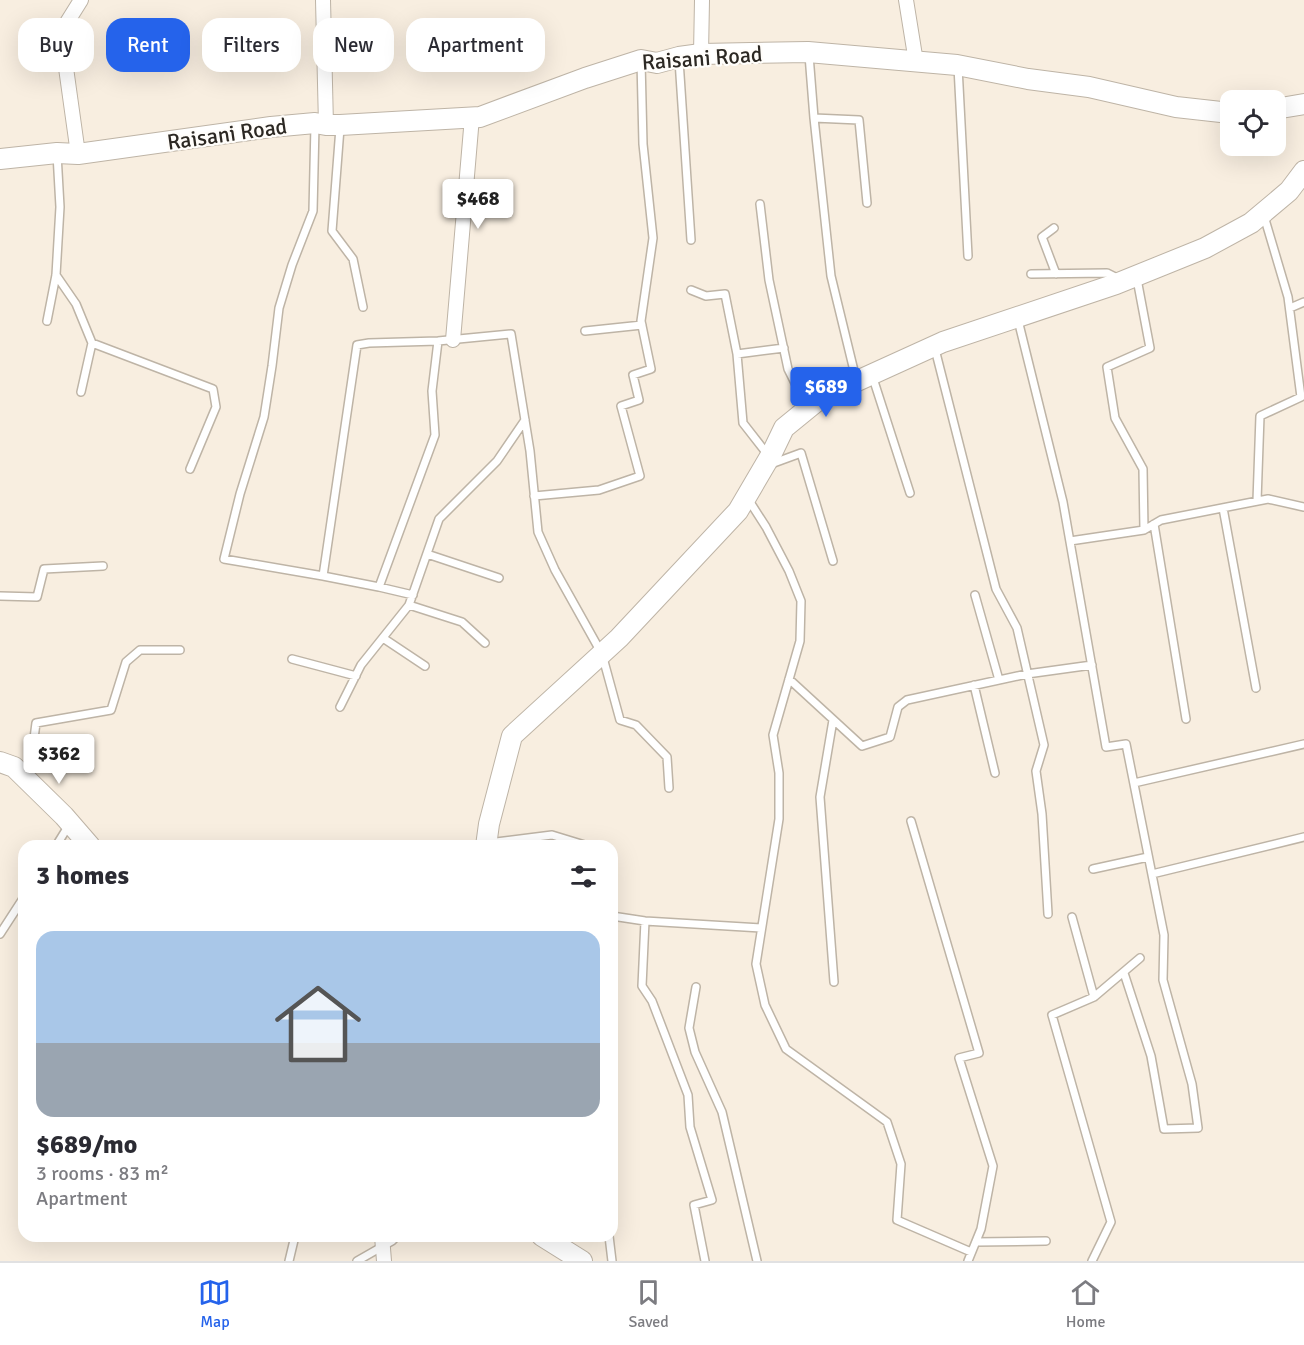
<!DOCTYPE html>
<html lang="en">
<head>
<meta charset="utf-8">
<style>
  :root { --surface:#fff; --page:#f7f7f7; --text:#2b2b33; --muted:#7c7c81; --line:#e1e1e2; --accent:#2563eb }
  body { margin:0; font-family:Signika,sans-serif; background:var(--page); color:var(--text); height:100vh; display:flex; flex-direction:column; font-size:22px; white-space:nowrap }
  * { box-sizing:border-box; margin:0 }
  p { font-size:20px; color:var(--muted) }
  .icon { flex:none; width:33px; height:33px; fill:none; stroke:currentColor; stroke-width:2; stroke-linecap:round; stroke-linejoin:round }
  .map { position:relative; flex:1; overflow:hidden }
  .side { position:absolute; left:18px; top:840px; width:600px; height:402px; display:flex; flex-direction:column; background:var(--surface); border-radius:18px; box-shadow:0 6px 24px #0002 }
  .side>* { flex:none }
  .guide { position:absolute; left:18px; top:18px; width:600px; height:54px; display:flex; gap:12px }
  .tools { position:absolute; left:1220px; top:90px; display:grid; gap:12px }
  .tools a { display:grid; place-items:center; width:66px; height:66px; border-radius:12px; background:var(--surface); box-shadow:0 6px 24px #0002; font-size:30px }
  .price { position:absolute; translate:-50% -51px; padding:0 14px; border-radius:6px; background:#fff; color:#222; font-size:20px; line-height:39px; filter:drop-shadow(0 2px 3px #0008) }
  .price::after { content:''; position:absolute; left:50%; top:36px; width:18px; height:14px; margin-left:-9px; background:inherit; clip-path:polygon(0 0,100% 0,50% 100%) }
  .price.current { background:var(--accent); color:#fff }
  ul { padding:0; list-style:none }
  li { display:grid; align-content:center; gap:12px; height:318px; padding:0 18px }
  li+li { border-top:2px solid var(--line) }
  li span { display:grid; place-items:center; height:186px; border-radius:18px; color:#555 }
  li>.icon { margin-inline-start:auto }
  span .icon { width:108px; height:108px; fill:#fffc; stroke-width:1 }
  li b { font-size:26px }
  h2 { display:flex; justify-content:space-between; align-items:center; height:72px; padding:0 18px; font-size:26px }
  .chip { padding:0 21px; border-radius:18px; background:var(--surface); box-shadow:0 6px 24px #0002; font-size:21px; line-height:54px }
  .chip.current { background:var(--accent); color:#fff }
  .tabs { display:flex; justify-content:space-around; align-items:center; height:84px; border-top:2px solid var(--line); background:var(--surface); font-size:16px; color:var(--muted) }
  .tabs a { display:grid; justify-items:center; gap:3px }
  .tabs .current { color:var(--accent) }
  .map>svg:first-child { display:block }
</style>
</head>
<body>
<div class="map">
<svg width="1304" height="1261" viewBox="0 0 1304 1261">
  <rect width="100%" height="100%" fill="#f8eee0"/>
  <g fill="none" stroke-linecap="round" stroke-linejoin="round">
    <defs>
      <path id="lane" d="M809,55l5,63 17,158 25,103
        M679,60l12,180
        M958,67l10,189
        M814,118l45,2 8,83
        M315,125l-2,86 -21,54 -13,43 -7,58 -8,51 -24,77 -16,65 99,17 34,-231 12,-2 69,-2 73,-7 19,117 8,81 17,38 47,84 18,66 16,5 31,32 2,31
        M340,128l-8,103 21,28 10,48
        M760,204l9,76 19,89 19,38
        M1054,228l-12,9 14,37
        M1031,274l76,-1 10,5
        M56,275l20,29 16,39 -11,49
        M1137,279l13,69 -43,19 8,51 28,51 1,61
        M691,290l15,6 19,-2 12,60 6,69 25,32
        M1290,308l14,-6
        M1018,320l45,182 43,245 20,-3 38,191 -1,45 29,104 6,44 -34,1 -13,-73 -27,-83
        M47,321l9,-46 4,-68 -3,-53
        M585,331l57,-6
        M92,343l121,46 3,18 -26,62
        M935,349l61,240 21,39 27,117 -8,26 6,43 6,100
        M737,354l47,-6
        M872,375l38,118
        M771,464l30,-11 32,108
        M534,496l65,-6 41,-14 -19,-70 18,-6 -6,-25 18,-6 -10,-48 12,-83 -10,-94 -2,-83
        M748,499l18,28 23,44 12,30 -1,40 -27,94 6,38v46l-23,145 9,41 21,44 101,73 14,42 -4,56 74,32
        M1257,501l3,-85 41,-19 -13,-100 -24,-81
        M1223,508l33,180
        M1154,524l32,195
        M1070,541l74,-11 17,-10 107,-21 36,8
        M427,554l72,24
        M323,576l56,11 34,8
        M379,587l56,-152 -3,-44 6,-50
        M975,595l24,85
        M0,596l37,1 7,-28 59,-3
        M409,605l53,17 23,21
        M383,638l42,28
        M292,659l64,17
        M789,679l73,67 28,-9 8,-30 9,-7 120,-26 65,-9
        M974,685l21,88
        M340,707l21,-42 48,-60 30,-86 58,-58 28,-41
        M833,720l-13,77 14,185
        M29,777l7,-54 75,-13 15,-48 14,-12h40
        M1134,783l170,-39
        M911,821l68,232 -20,5 34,108 -12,63 -13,32
        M488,843l64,-8 36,11
        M56,846l13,-21
        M1093,869l55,-12
        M1152,874l152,-37
        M612,916l33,5 116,7
        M1072,917l22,80
        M645,921l-3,65 10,15 36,94 2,32 22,73 -18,5 11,56
        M0,934l24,-37
        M696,987l-7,41 6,24 27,60 35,149
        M609,1236l3,25
        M976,1242l70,-1
        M289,1261l6,-25
        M357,1261l35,-20 5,-5
        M1092,1261l19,-39 -59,-207 42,-18 46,-39"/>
      <path id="street" d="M323,0l3,125
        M906,0l10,62
        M701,54l1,-54
        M78,154l-17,-122 20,-32
        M453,340l19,-223
        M382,1236l2,25"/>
      <path id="secondary" d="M1275,109l29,-5
        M0,159l57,-6 21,1 193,-27 44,-4 11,2h14l140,-8 105,-39 56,-18 16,3 22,-6 22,-3 107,-2 149,13 71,14 61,8 87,20 54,6
        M0,762l14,5 50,49 26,30
        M486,846l3,-22 23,-88 107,-98 119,-127 34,-58 12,-25 38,-31 121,-55 173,-58 89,-36 46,-25 38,-32 15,-20
        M542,1236l40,25"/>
    </defs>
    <use href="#lane" stroke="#beb4a6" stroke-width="10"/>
    <use href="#street" stroke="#beb4a6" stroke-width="16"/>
    <use href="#secondary" stroke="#beb4a6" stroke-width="22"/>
    <use href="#lane" stroke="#fff" stroke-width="7"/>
    <use href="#street" stroke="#fff" stroke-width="14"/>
    <use href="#secondary" stroke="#fff" stroke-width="20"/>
  </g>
  <g text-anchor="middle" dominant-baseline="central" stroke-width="4.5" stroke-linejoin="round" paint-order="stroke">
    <g font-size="22" fill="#2c2823" stroke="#fffdfa">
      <text transform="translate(702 58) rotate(-4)">Raisani Road</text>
      <text transform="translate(227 134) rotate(-8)">Raisani Road</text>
    </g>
  </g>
</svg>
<div class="tools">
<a><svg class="icon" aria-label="locate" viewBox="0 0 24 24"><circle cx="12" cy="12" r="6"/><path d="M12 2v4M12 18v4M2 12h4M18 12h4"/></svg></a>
</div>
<b class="price" style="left:478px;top:230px">$468</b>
<b class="price current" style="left:826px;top:418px">$689</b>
<b class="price" style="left:59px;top:785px">$362</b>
<div class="guide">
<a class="chip">Buy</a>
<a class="chip current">Rent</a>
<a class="chip">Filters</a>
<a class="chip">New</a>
<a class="chip">Apartment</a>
</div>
<section class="side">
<h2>3 homes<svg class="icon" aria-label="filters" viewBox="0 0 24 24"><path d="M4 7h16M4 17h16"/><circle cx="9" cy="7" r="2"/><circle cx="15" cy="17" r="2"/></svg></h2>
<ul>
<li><span style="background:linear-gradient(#a9c7e8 60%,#9aa5b1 0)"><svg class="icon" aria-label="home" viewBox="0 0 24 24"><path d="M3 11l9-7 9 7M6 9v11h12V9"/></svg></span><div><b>$689/mo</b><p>3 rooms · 83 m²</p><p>Apartment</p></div></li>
</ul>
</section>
</div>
<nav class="tabs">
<a class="current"><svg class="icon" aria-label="map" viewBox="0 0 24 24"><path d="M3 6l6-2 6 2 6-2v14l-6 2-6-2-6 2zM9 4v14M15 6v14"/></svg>Map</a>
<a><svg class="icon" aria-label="saved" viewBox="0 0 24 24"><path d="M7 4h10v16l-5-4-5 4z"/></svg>Saved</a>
<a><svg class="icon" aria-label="home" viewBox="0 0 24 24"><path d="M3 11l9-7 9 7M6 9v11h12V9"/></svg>Home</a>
</nav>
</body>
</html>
